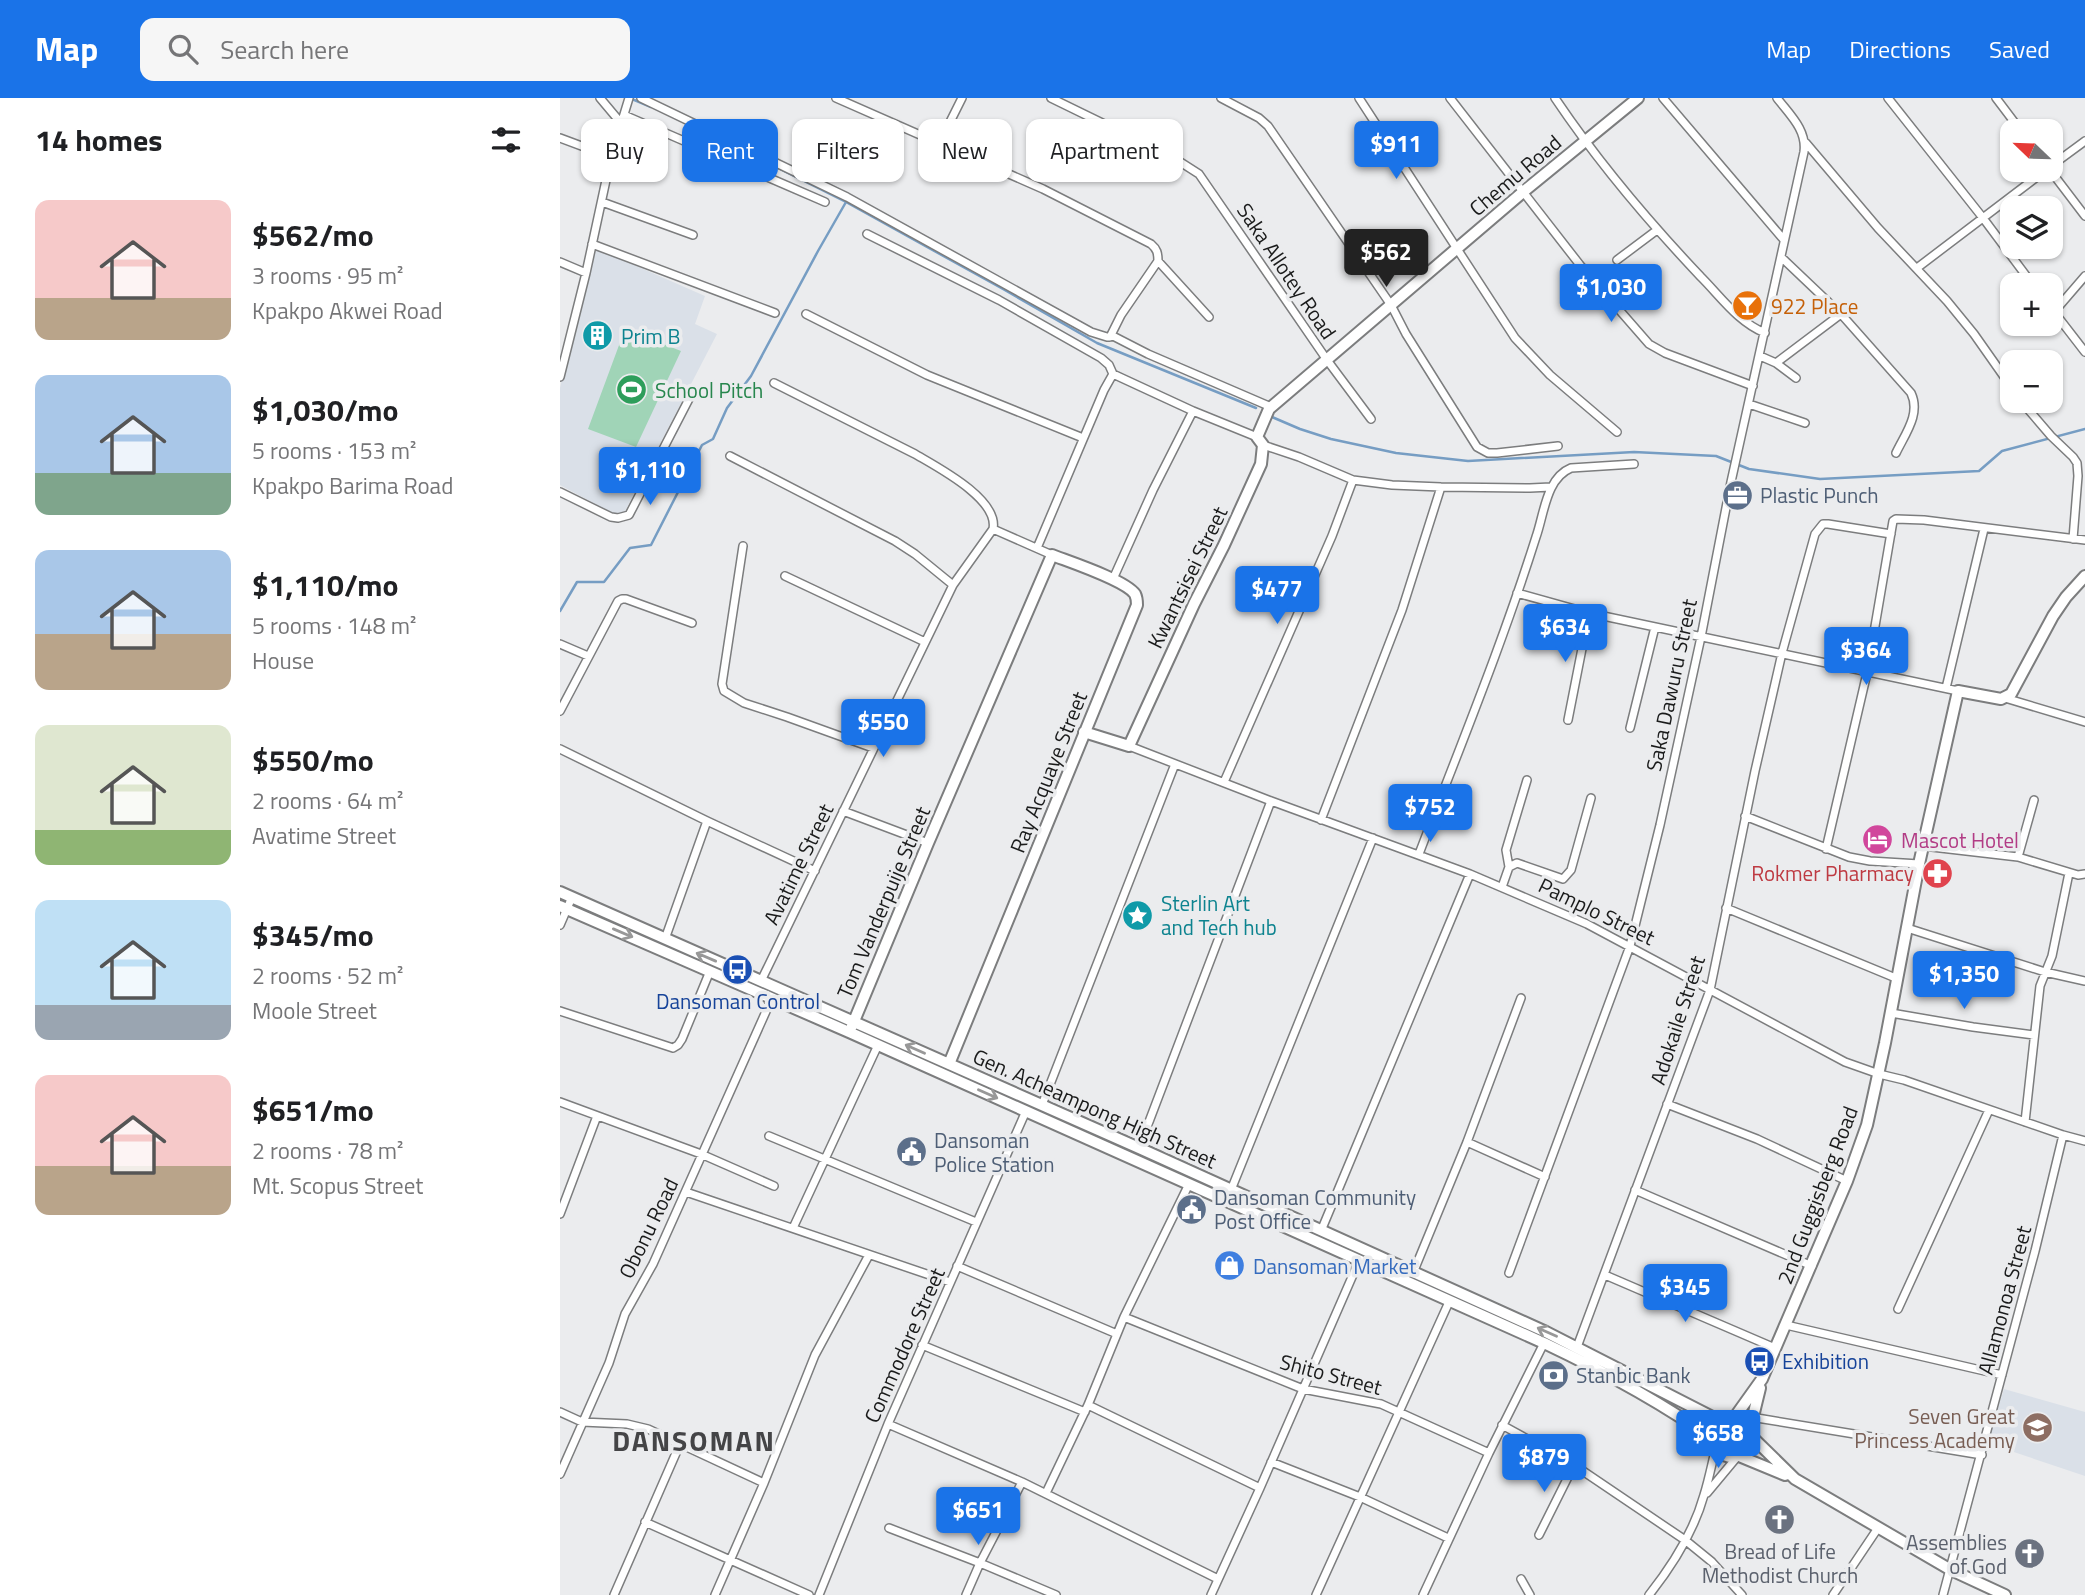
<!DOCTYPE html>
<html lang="en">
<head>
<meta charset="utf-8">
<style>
  :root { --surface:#fff; --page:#f6f6f6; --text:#202124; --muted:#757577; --accent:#1a73e8 }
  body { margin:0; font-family:"Titillium Web",sans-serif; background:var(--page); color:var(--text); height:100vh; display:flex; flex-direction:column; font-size:26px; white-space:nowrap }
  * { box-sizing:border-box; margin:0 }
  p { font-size:23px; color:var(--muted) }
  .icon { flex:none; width:38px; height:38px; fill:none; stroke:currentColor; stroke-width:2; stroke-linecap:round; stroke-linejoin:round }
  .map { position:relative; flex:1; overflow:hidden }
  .sheet { display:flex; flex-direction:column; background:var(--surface); width:560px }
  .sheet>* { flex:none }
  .banner { position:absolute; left:21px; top:21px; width:665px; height:63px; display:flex; gap:14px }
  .needle { width:46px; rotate:293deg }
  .buttons { position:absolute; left:1440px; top:21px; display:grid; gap:14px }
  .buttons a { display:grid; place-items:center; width:63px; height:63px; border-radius:14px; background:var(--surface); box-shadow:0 2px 5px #0004; font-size:35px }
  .price { position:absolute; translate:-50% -60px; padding:0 16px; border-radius:7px; background:var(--accent); color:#fff; font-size:23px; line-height:46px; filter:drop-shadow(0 2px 4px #0008) }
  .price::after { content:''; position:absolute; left:50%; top:42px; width:21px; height:16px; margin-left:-10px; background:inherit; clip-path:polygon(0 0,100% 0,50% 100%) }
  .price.active { background:#222; color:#fff }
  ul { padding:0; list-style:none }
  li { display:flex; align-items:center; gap:21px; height:175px; padding:0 35px }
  li span { display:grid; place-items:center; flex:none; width:196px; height:140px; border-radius:14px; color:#555 }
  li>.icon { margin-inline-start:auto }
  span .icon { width:84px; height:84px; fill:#fffc; stroke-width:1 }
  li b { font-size:30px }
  h2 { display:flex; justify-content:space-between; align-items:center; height:84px; padding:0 35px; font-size:30px }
  .chip { padding:0 24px; border-radius:14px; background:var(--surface); box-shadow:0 2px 5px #0004; font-size:24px; line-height:63px }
  .chip.active { background:var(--accent); color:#fff }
  header { display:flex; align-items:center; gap:42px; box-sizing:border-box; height:98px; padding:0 35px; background:var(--accent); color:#fff }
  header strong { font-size:33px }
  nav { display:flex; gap:38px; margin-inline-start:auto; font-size:24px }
  .search { width:490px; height:63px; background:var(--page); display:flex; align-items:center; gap:18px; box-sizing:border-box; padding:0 24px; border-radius:14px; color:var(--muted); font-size:26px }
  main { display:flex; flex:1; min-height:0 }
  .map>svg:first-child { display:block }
</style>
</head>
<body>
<header>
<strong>Map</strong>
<div class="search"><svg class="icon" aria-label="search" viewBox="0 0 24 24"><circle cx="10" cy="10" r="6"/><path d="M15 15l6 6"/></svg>Search here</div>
<nav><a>Map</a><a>Directions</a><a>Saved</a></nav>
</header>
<main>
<section class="sheet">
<h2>14 homes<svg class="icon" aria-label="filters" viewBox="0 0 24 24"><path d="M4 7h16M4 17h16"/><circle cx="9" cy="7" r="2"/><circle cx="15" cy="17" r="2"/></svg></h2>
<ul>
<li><span style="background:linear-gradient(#f6c9c9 70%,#b9a48a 0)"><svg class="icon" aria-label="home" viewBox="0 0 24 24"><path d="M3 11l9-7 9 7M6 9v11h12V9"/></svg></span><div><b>$562/mo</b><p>3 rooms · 95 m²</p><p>Kpakpo Akwei Road</p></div></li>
<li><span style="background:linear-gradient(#a9c7e8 70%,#7fa58c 0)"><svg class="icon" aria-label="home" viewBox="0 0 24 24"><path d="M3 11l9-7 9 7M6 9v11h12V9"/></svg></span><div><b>$1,030/mo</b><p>5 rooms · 153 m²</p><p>Kpakpo Barima Road</p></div></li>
<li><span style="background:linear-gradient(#a9c7e8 60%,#b9a48a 0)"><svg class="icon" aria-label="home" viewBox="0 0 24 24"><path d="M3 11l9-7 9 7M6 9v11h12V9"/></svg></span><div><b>$1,110/mo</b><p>5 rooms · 148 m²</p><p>House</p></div></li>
<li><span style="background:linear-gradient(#dfe7d0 75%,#8fb573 0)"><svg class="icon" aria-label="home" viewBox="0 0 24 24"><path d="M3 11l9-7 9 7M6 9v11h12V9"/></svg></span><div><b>$550/mo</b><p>2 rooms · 64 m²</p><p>Avatime Street</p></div></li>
<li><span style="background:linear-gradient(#bfe0f5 75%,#9aa5b1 0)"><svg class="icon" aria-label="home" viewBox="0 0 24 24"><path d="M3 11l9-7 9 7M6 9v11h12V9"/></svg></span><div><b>$345/mo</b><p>2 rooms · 52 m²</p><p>Moole Street</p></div></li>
<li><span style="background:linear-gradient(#f6c9c9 65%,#b9a48a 0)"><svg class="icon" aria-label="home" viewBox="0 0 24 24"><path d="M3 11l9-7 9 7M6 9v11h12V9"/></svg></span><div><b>$651/mo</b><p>2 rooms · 78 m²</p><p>Mt. Scopus Street</p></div></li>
</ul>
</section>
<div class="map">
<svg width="1525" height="1497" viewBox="0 0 1525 1497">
  <rect width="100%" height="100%" fill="#ebecee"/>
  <path fill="#dae0e8" d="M33,149l112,49 -10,28 22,10 -94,181 -9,-1 -54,-29v-97z
    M1444,1291l81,23v64l-98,-33z"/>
  <path fill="#a0d4b7" d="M65,231l56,22 -45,96 -48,-18z
    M1161 1342a11 11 0 1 1 22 0a11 11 0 1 1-22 0Z"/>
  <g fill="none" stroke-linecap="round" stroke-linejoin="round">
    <path stroke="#769dc3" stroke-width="2.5" d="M72,1l19,8
      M101,13l72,35
      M208,65l78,39 157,87 94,54 159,65
      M712,319l28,12 31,10 65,14 72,8 166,-9 82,4 33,13 71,10 159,-8 23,-20 83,-22
      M0,513l17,-29h27l26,-34 21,-3 51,-100 11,-6 14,-31 24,-32 67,-125 28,-49"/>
    <defs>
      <path id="street" d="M40,0l21,25
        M81,0l206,99 244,135 16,5h3l11,-22 37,-54c0,-8 -1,-12 -7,-17l-108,-55 -207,-91
        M491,0l123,60 25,16 128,186 44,59
        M661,0l38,20 9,8 123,179 15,29 71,113 11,6h9l61,-7
        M799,0l156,240 35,37 67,57
        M890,0l130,167 69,79 16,9 88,33
        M995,0c43,64 93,123 146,179 20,20 37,45 64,56
        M1103,0l121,142
        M1328,0l95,120 50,67
        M1436,0l25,33
        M64,17l201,87
        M0,40l51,19
        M1246,45l72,85 69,73 27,33 38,54
        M379,46l23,-46
        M1491,68l34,-25
        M1490,72l35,46
        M42,104l91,33
        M307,136l132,66 102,58 8,7 4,9
        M32,146l183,69
        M1221,159l60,57 70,79c10,21 -6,41 -15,60
        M1057,162l40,-30
        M598,163l51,56
        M0,164l26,11
        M1357,170l129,-98
        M1491,210l34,44
        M1494,214l31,-36
        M246,216l121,61 156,63
        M551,237l37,19 123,53
        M1200,258l16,7 65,-49
        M1216,265l20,15
        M553,276l80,37 64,26
        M0,279l26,-104 25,-116 18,-59
        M214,285l141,71c22,13 84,45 78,75
        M1461,303l30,35 22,21 4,6 1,13 -5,63
        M1189,306l56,19
        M703,347l36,12 54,23 39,5 49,2 89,1 21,-1
        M170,358l165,85 20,13 38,31
        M0,394l51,25 7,1 11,-3 60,-116
        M433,431l59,26
        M183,448l-21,138 2,7 20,12 43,14 86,31
        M477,450l67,-158 9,-16
        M225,478l140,66
        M553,481l40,-89 40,-79
        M957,495l72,20 369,78
        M0,546l28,12
        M1386,590l38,-159
        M1445,600l80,24
        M0,613l58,-110 4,-2h4l66,24
        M1008,622l21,-107
        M1070,630l25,-101
        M569,648l142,55 199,73 117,50 258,138 34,12 25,6 159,55 22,6
        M0,651l147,72 108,50
        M664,684l108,-246 21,-56
        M283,713l85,32
        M1185,718l104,41 21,4 49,3
        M761,722l81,-210 39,-123
        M1363,748l95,11 60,18 7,-1
        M1266,751l41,-176 26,-152 3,-2 28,1 161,20
        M859,756c40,-105 83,-209 117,-317 8,-22 10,-59 35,-69l63,-4
        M1458,759l16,-57
        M949,769l-3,-17 21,-70
        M942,789l7,-20 8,-4 46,16 8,-9 20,-72
        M1166,810l172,71
        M0,827l12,-28
        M1347,830l138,44 40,9
        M105,841l42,-118
        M201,883l192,-396 40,-56
        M0,913l113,37 5,-3 4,-6 28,-68
        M1331,915l82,14 61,8
        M0,1004l141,52 73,32
        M1107,1006l90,35 90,42
        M482,1007l133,-341
        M1465,1024l15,-136 12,-30 17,-83
        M209,1038l207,86
        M907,1044l78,35
        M579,1050l132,-347
        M671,1092l142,-352
        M1075,1092l177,76
        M126,1094l264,90
        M0,1116l37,-98
        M233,1130l85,-183
        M761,1133l149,-357
        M397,1168l160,68
        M853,1175l54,-131 54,-144
        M949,1175l121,-327 30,-121 41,-188 30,-155 73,-330c3,-22 -14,-37 -27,-54
        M1045,1177l170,73
        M1338,1211l91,-199
        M564,1219l179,72 78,15 108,49
        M1226,1227l216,50
        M362,1247l163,67
        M1017,1249l133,-357 45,-219 27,-118 33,-119 8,-10h5l63,10
        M528,1307l172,83
        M0,1314l22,10 45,2 21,5 116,54
        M1197,1320l225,37
        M328,1326l134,58 196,97
        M942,1327l72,40 111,75 27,22 30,33
        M711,1364l89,35 88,41
        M0,1376l49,-111 16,-49 28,-50 119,-266
        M486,1395l42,-88 36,-88 65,-133
        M1147,1395l30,-36
        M85,1424l164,73
        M329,1430l91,35 76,32
        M979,1437l35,-70
        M961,1481l9,16
        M54,1497l66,-151
        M155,1497l49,-112 51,-128 54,-100
        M259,1497l69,-171 138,-313
        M406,1497l14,-32 42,-81
        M651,1497l49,-107 99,-227
        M756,1497l133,-293
        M863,1497l66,-142 55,-110
        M1089,1497c23,-29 45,-64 55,-100 5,-16 8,-32 12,-48
        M1273,1497l45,-67
        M1383,1497l92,-344 28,-116"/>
      <path id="secondary" d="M524,634l45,14 65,-142 30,-59 37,-81 2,-19 -6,-8 12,-28 254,-217 115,-94
        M0,794l579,256 407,184 178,91
        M0,808l289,126 695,311c59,28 117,59 170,97
        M292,928l76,-183 124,-288c18,7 73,25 83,39 2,4 2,7 2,11l-188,459
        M1154 1341a18 18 0 1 1 36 0a18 18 0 1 1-36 0Z
        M1172,1323l30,-42 85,-198 20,-56 18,-82 34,-179 39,-173 43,8 10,-5 42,-78 13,-19 19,-21
        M1189,1335l11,-45
        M1190,1337l45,44 156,91 54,25
        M1179,1358l46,19"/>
    </defs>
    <use href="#street" stroke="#7c7d7e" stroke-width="10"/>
    <use href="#secondary" stroke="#7c7d7e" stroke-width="14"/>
    <use href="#street" stroke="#fff" stroke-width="7"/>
    <use href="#secondary" stroke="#fff" stroke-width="10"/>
  </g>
  <defs><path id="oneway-shaft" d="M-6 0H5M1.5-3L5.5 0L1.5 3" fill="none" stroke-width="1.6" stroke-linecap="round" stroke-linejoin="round" transform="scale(1.75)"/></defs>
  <g stroke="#989898">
    <use href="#oneway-shaft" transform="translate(63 835) rotate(23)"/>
    <use href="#oneway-shaft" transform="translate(146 859) rotate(-157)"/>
    <use href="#oneway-shaft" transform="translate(355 951) rotate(-156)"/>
    <use href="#oneway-shaft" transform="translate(428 996) rotate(24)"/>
    <use href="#oneway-shaft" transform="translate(987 1234) rotate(-156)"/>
  </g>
  <defs>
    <symbol id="bar-disc" viewBox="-11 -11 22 22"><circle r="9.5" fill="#e8710a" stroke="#ebecee"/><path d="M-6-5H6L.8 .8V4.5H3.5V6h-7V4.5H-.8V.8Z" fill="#fff"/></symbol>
    <symbol id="building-disc" viewBox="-11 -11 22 22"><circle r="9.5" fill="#0f9aa8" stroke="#ebecee"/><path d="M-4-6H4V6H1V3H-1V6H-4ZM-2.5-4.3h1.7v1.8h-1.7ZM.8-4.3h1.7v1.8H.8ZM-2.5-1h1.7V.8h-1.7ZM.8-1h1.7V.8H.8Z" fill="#fff"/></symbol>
    <symbol id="stadium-disc" viewBox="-11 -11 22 22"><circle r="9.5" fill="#2e9e5b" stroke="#ebecee"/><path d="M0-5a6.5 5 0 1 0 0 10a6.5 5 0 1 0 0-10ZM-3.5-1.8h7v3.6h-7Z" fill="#fff"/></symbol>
    <symbol id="office-disc" viewBox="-11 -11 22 22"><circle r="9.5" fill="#5c6f8a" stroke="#ebecee"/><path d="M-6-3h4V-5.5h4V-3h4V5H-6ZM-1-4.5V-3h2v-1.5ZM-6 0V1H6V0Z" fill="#fff"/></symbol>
    <symbol id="hotel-disc" viewBox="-11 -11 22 22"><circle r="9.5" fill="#d1479c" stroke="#ebecee"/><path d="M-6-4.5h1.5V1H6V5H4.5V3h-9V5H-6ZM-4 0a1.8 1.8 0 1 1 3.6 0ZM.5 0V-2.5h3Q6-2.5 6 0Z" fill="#fff"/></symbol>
    <symbol id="pharmacy-disc" viewBox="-11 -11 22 22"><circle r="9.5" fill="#e0444e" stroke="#ebecee"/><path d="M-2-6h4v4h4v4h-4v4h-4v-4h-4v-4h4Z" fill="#fff"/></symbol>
    <symbol id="sight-disc" viewBox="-11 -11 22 22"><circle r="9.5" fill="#0f9aa8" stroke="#ebecee"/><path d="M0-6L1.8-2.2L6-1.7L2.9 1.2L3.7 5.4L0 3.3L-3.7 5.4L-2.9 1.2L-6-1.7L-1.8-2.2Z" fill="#fff"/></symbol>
    <symbol id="bus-disc" viewBox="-11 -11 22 22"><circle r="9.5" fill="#1a4fb4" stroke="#ebecee"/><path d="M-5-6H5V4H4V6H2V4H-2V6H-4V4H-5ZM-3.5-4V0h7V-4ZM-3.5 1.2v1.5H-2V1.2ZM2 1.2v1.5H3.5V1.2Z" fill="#fff"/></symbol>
    <symbol id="civic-disc" viewBox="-11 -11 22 22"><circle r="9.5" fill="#5c6f8a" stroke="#ebecee"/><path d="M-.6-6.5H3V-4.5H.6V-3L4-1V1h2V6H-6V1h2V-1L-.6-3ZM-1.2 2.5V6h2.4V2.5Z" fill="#fff"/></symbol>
    <symbol id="shop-disc" viewBox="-11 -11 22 22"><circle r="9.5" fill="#3f7fe0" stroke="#ebecee"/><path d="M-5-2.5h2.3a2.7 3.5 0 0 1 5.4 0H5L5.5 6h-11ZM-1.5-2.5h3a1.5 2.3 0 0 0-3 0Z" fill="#fff"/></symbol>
    <symbol id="bank-disc" viewBox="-11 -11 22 22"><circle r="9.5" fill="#5c6f8a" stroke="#ebecee"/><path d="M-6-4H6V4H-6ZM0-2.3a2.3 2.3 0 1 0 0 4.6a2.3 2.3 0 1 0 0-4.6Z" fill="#fff"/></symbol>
    <symbol id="school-disc" viewBox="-11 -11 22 22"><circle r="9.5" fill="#8d6e63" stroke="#ebecee"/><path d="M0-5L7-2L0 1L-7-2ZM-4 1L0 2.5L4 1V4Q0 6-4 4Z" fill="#fff"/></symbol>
    <symbol id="church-disc" viewBox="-11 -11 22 22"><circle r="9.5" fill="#6b7280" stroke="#ebecee"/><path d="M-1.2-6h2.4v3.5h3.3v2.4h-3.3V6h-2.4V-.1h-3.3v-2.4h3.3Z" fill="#fff"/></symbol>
  </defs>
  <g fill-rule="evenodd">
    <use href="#bar-disc" x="1170" y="190" width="35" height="35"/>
    <use href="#building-disc" x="20" y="220" width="35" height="35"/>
    <use href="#stadium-disc" x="54" y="274" width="35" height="35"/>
    <use href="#office-disc" x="1160" y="380" width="35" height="35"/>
    <use href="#hotel-disc" x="1300" y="724" width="35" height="35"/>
    <use href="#pharmacy-disc" x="1360" y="758" width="35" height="35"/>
    <use href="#sight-disc" x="560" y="800" width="35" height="35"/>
    <use href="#bus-disc" x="160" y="854" width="35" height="35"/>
    <use href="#civic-disc" x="334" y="1036" width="35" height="35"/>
    <use href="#civic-disc" x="614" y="1094" width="35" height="35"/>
    <use href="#shop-disc" x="652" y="1150" width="35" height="35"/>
    <use href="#bus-disc" x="1182" y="1246" width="35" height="35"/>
    <use href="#bank-disc" x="976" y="1260" width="35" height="35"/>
    <use href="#school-disc" x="1460" y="1312" width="35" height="35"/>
    <use href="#church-disc" x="1202" y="1404" width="35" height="35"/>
    <use href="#church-disc" x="1452" y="1438" width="35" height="35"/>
  </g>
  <g text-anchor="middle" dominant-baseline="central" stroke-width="7" stroke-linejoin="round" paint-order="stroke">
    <g font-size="21" fill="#1a1b1b" stroke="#ebecee">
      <text transform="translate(955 77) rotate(-40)">Chemu Road</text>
      <text transform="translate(727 173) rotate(56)">Saka Allotey Road</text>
      <text transform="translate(627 479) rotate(-64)">Kwantsisei Street</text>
      <text transform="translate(1111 587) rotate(-78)">Saka Dawuru Street</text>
      <text transform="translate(488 674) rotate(-68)">Ray Acquaye Street</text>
      <text transform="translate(238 766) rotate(-64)">Avatime Street</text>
      <text transform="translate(323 804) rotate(-67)">Tom Vanderpuije Street</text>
      <text transform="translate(1037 813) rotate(26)">Pamplo Street</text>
      <text transform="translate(1117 922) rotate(-72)">Adokaile Street</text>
      <text transform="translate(535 1010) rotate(24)">Gen. Acheampong High Street</text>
      <text transform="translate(1257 1097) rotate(-69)">2nd Guggisberg Road</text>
      <text transform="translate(88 1130) rotate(-64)">Obonu Road</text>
      <text transform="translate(1444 1202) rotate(-75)">Allamonoa Street</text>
      <text transform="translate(344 1247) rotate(-66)">Commodore Street</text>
      <text transform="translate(771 1276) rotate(15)">Shito Street</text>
    </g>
    <g font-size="21" fill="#c56008" stroke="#ebecee" text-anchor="start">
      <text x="1211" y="208">922 Place</text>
    </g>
    <g font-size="21" fill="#0d838f" stroke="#ebecee" text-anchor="start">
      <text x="61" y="238">Prim B</text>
      <text x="601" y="805">Sterlin Art<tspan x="601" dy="24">and Tech hub</tspan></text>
    </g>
    <g font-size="21" fill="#27864d" stroke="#ebecee" text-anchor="start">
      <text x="95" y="292">School Pitch</text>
    </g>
    <g font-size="21" fill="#4e5e75" stroke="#ebecee" text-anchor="start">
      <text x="1200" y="397">Plastic Punch</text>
      <text x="374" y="1042">Dansoman<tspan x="374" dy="24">Police Station</tspan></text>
      <text x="654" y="1099">Dansoman Community<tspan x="654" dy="24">Post Office</tspan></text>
      <text x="1016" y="1277">Stanbic Bank</text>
    </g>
    <g font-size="21" fill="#b23c85" stroke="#ebecee" text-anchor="start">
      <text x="1341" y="742">Mascot Hotel</text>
    </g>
    <g font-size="21" fill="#be3a42" stroke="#ebecee" text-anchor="end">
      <text x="1354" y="775">Rokmer Pharmacy</text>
    </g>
    <g font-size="21" fill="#164399" stroke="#ebecee">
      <text x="178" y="903">Dansoman Control</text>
      <text x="1222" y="1263" text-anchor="start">Exhibition</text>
    </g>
    <g font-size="21" fill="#366cbe" stroke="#ebecee" text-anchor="start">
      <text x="693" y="1168">Dansoman Market</text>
    </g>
    <g font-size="21" fill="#785e54" stroke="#ebecee" text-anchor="end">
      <text x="1455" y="1318">Seven Great<tspan x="1455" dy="24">Princess Academy</tspan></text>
    </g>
    <g font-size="21" fill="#5b616d" stroke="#ebecee" text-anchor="end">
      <text x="1447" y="1444">Assemblies<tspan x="1447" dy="24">of God</tspan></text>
      <text x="1220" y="1453" text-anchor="middle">Bread of Life<tspan x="1220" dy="24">Methodist Church</tspan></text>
    </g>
    <g font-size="28" font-weight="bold" letter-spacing="2" fill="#444446" stroke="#ebecee">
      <text x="134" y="1342">DANSOMAN</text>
    </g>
  </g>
</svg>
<div class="buttons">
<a><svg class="needle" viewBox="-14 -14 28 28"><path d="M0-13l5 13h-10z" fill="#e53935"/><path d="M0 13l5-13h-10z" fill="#757577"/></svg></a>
<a><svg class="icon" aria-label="layers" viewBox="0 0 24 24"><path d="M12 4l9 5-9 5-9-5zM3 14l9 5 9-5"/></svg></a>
<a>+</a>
<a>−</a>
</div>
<b class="price" style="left:836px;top:83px">$911</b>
<b class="price active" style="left:826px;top:191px">$562</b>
<b class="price" style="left:1051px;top:226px">$1,030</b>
<b class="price" style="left:90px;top:409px">$1,110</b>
<b class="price" style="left:717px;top:528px">$477</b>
<b class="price" style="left:1005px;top:566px">$634</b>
<b class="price" style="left:1306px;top:589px">$364</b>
<b class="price" style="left:323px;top:661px">$550</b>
<b class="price" style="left:870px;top:746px">$752</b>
<b class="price" style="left:1404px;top:913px">$1,350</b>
<b class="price" style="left:1125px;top:1226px">$345</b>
<b class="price" style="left:1158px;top:1372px">$658</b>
<b class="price" style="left:984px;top:1396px">$879</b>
<b class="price" style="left:418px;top:1449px">$651</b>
<div class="banner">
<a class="chip">Buy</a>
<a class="chip active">Rent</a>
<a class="chip">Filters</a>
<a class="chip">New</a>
<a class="chip">Apartment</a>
</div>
</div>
</main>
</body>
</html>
